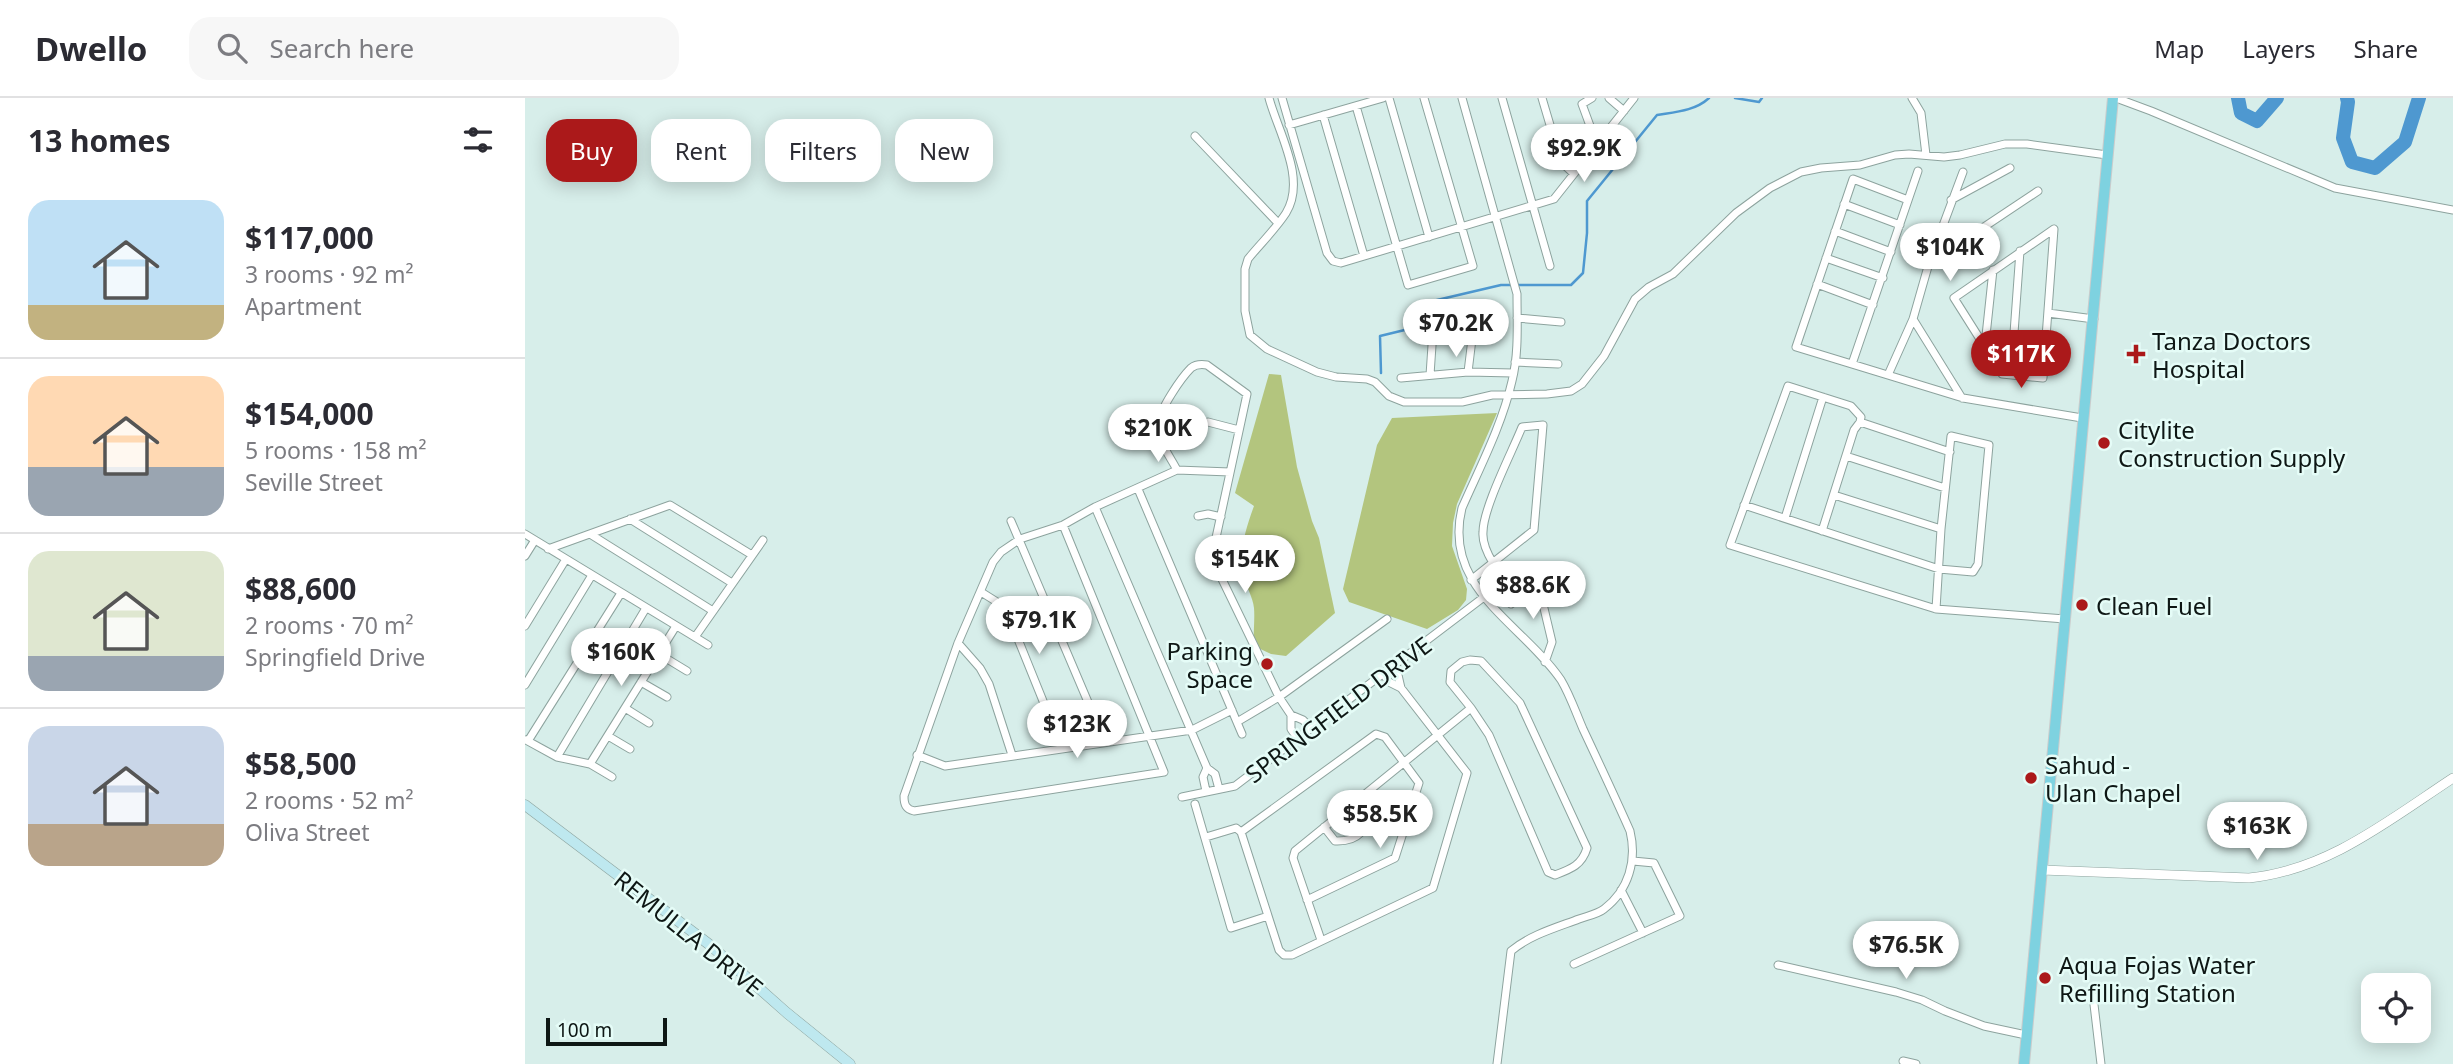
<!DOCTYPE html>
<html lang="en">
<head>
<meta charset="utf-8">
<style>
  :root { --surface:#fff; --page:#f7f7f7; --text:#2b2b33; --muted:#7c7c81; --line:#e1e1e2; --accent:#ab191a }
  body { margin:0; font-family:"Noto Sans",sans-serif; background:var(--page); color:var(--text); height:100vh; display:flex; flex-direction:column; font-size:26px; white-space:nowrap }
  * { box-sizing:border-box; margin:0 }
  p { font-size:23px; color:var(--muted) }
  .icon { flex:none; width:38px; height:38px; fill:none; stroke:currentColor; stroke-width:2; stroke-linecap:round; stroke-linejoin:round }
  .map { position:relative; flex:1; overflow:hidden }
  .panel { display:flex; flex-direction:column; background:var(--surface); width:525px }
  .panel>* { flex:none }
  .banner { position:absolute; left:21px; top:21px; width:665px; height:63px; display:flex; gap:14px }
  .buttons { position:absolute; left:1836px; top:875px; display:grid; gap:14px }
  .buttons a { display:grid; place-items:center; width:70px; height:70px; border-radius:14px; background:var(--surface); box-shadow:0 4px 18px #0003; font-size:35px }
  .scale { position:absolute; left:21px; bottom:18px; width:121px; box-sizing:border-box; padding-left:7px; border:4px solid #0e1715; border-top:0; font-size:19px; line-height:24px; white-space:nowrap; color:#0e1715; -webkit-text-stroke:5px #e5fcf7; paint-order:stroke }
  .price { position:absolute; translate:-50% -60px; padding:0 16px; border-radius:24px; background:#fff; color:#222; font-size:23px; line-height:46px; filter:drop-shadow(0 2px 4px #0008) }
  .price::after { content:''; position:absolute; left:50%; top:42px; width:21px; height:16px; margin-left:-10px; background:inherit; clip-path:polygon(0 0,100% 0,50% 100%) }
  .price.on { background:var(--accent); color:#fff }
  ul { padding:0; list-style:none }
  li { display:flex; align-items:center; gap:21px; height:175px; padding:0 28px }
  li+li { border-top:2px solid var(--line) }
  li span { display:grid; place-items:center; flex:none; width:196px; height:140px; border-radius:21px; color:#555 }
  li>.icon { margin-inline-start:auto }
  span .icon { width:84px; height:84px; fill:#fffc; stroke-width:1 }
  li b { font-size:30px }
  h2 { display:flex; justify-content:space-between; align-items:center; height:84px; padding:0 28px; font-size:30px }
  .pill { padding:0 24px; border-radius:21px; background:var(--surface); box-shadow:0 4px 18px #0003; font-size:24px; line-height:63px }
  .pill.on { background:var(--accent); color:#fff }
  header { display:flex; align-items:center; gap:42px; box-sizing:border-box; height:98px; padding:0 35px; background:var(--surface); border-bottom:2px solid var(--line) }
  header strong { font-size:33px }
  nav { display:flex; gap:38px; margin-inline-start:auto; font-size:24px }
  .search { width:490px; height:63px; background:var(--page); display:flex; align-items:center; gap:18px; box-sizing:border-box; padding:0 24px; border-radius:21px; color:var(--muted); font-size:26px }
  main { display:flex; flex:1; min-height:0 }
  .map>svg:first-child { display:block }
</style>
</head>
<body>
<header>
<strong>Dwello</strong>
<div class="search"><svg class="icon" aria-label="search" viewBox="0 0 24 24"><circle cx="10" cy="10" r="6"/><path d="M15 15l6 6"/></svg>Search here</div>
<nav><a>Map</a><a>Layers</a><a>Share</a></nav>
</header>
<main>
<section class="panel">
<h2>13 homes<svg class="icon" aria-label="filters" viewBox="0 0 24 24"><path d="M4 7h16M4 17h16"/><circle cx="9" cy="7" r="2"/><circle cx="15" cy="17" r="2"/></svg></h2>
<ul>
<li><span style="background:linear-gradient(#bfe0f5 75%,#c2b280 0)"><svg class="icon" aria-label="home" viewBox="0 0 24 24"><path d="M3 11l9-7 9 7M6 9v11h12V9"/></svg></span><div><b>$117,000</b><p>3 rooms · 92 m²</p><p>Apartment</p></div></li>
<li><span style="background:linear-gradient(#ffd9b3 65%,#9aa5b1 0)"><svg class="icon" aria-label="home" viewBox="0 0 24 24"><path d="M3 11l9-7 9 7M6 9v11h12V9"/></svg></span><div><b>$154,000</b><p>5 rooms · 158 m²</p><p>Seville Street</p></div></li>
<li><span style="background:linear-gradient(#dfe7d0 75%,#9aa5b1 0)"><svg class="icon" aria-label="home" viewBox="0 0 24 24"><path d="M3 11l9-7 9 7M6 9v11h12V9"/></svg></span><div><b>$88,600</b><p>2 rooms · 70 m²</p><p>Springfield Drive</p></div></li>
<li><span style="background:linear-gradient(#c9d6e8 70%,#b9a48a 0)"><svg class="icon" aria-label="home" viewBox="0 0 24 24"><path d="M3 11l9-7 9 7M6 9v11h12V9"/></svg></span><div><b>$58,500</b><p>2 rooms · 52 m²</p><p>Oliva Street</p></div></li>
</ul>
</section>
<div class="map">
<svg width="1928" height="966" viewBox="0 0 1928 966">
  <rect width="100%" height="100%" fill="#d7eeea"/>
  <path fill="#b3c57e" d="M744,276l12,1 16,92 15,54 7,17 16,75 -49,43 -15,-2 -17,-8c-1,-13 1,-26 0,-38 -1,-11 -8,-21 -10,-32 -6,-24 2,-48 10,-70l-19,-13z
    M972,315l-40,91 -4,19 -1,23 15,43 -1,11 -8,10 -31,19 -78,-27 -6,-13 34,-144 15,-27z"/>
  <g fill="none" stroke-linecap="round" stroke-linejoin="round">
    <path stroke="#4e98d0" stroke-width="2.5" d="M1210,0l24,4 3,-4
      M856,275l-1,-37 37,-9 3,-23 81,-19h70l12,-12 4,-40v-32l70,-86c18,-3 38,-4 52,-17"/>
    <path stroke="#4e98d0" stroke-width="14" d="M1713,0l3,15 16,8 20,-23
      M1822,0l1,4 -5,36 9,24 23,6 30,-26 14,-44"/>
    <defs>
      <path id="minor" d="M744,0c9,34 38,81 17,115 -11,17 -26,31 -38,46l-3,10v42l5,24 17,14 50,23 19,5 31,2 8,3 14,14 15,6h58l30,-7 55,-1 24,-3 11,-7 22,-28 31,-57 14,-12 24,-13 63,-61 34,-25 31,-16 20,-4 39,-3 35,-10 14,-1 35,3 16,-2 45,-11h22l80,11
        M757,0l45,155 6,8 8,2 213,-64 80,-101
        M864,0l40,139
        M937,0l55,196c0,29 2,59 -5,87 -10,44 -32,86 -50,127 -20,81 61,116 99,172 9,15 15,33 22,49 16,34 32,68 47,102 7,29 -1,59 -26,78 -6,5 -17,7 -25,10 -24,9 -49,16 -68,32l-14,113
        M977,0l48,168
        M1017,0l19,64 13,12
        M1067,0l-10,6 11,30 8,6
        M1084,0l15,13
        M1387,0l9,15 5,42
        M1591,0l35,13 184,77 118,22
        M831,8l52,179 65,-19 -49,-168
        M798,17l41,141
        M764,27l94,-27
        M670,38l83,87
        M1383,102l-55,-21 -57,168 167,51 119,20
        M1426,102l59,-32
        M1319,106l56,21
        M1529,131l-11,149 -41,-4 -48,-76z
        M1310,133l56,21
        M1301,160l57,20
        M1405,165l108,-72
        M1292,186l56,21
        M1523,215l46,6
        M992,220l44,4
        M1388,221l49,79
        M1460,247l8,-75
        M990,264l43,2
        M1327,266l66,-193
        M943,274l8,-66
        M1486,276l9,-123
        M905,277l4,-59
        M1363,277l25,-56 16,-56 34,-91
        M876,280l67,-6 45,1
        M683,324l31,8
        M1425,354l-90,-30 1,-5 -10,-11 -63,-20 -58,159 206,64 129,10
        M1321,358l99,32
        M652,372c-6,-12 -21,-32 -19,-45 1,-15 23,-47 33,-57 5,-4 10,-4 16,-3l40,29 -33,153 5,26 60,124 12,18v14l7,10
        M613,391l104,245
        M1309,397l107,34
        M1219,407l195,64 34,3 5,-8 11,-119 -38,-9 -10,93 -5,80
        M570,409l112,261
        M673,418l10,-2 13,3
        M1260,420l38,-121
        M105,421l102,64
        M486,423l94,221
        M538,427l101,247 -250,39c-8,-2 -10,-6 -10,-15l54,-153 35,-81 8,-10 19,-13 43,-14 32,-18 82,-37 53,2
        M1297,433l32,-101 6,-8
        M0,436l183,111
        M65,436l123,77
        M23,451l122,-44 82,50
        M0,458l10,-16
        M946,482l63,-50 9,-105 -21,2c-10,25 -39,81 -39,105 -1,11 4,21 10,31
        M1013,485l14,59 -7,20
        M456,494l24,15 57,141
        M986,506l41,-30
        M0,528l41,-67
        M170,539l68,-97
        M433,545l22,25 9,16 23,71
        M134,556l28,17
        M945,562l11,1 39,42 67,145c-5,17 -16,21 -32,27l-7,-3 -59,-137 -18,-27 -21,-26 1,-11 11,-9z
        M868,570l5,7 3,13
        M116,584l26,15
        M0,587l67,-110
        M100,610l24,15
        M766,617l12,5 8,8
        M712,624l42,-25 108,-78
        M83,638l22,13
        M1,642l31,17 33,7 22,13
        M3,643l93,-148
        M392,657l28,11 247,-36 40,-20
        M32,659l89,-149
        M65,666l86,-138
        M681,693l-3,-14 4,-9 8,6 4,15
        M657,699l53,-11 249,-189
        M670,706l36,124 37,-12
        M799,729l11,14c25,1 31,-12 37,-33l-9,-13
        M716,734l38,118 5,5h8l141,-67 34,-115 -66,-85 -12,-6 -5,-7
        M681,739l30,-9 5,4 135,-98 9,3 34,46 -24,75 -88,42
        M1096,792l22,43
        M796,842l-28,-82 2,-7 176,-143
        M1049,866l106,-48 -26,-53 -21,-2
        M1253,867l118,27 26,8 23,11 39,15 42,9
        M1568,898l8,68
        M1378,963l13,3"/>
      <path id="tertiary" d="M1517,772l207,8c79,-8 140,-58 204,-100"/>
      <path id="secondary" d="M0,707l185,140 77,68 63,51"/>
      <path id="primary" d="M1499,966l89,-966"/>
    </defs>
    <use href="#minor" stroke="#8da39e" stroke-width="9"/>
    <use href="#tertiary" stroke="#8da39e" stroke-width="10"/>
    <use href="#secondary" stroke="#8da39e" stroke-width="11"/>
    <use href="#primary" stroke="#cacccc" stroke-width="12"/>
    <use href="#minor" stroke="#fff" stroke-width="7"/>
    <use href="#tertiary" stroke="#fff" stroke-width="9"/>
    <use href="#secondary" stroke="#bee8ef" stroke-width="10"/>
    <use href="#primary" stroke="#7ed2e0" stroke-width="10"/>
  </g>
  <g fill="#ab191a" stroke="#e5fcf7" stroke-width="2.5">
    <path d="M1607.5 245.5h7v7h7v7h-7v7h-7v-7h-7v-7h7z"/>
    <circle cx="1579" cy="345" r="7"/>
    <circle cx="1557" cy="507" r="7"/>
    <circle cx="742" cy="566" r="7"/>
    <circle cx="1506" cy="680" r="7"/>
    <circle cx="1520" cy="880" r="7"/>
  </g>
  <g text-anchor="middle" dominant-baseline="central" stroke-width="5" stroke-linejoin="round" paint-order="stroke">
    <g font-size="24" fill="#0e1715" stroke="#e5fcf7" text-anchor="start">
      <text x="1627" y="242">Tanza Doctors<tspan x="1627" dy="28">Hospital</tspan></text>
      <text x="1593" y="331">Citylite<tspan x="1593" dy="28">Construction Supply</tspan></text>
      <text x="1571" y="507">Clean Fuel</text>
      <text x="728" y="552" text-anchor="end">Parking<tspan x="728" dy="28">Space</tspan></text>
      <text x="1520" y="666">Sahud -<tspan x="1520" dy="28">Ulan Chapel</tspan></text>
      <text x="1534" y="866">Aqua Fojas Water<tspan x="1534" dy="28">Refilling Station</tspan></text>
    </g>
    <g font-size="24" fill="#0e1715" stroke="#e5fcf7">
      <text transform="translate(813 611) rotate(-37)">SPRINGFIELD DRIVE</text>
      <text transform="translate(164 835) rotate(39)">REMULLA DRIVE</text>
    </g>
  </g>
</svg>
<div class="buttons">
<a><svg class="icon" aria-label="locate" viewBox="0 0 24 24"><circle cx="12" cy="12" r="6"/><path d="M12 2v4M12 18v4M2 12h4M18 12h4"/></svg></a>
</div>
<div class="scale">100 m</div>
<b class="price" style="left:1059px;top:86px">$92.9K</b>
<b class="price" style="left:1425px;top:185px">$104K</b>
<b class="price" style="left:931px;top:261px">$70.2K</b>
<b class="price on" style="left:1496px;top:292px">$117K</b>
<b class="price" style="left:633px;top:366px">$210K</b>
<b class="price" style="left:720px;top:497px">$154K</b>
<b class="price" style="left:1008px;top:523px">$88.6K</b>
<b class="price" style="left:514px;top:558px">$79.1K</b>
<b class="price" style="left:96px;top:590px">$160K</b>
<b class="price" style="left:552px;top:662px">$123K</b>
<b class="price" style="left:855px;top:752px">$58.5K</b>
<b class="price" style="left:1732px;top:764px">$163K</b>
<b class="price" style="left:1381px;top:883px">$76.5K</b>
<div class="banner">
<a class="pill on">Buy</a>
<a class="pill">Rent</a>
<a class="pill">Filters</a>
<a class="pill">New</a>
</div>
</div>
</main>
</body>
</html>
